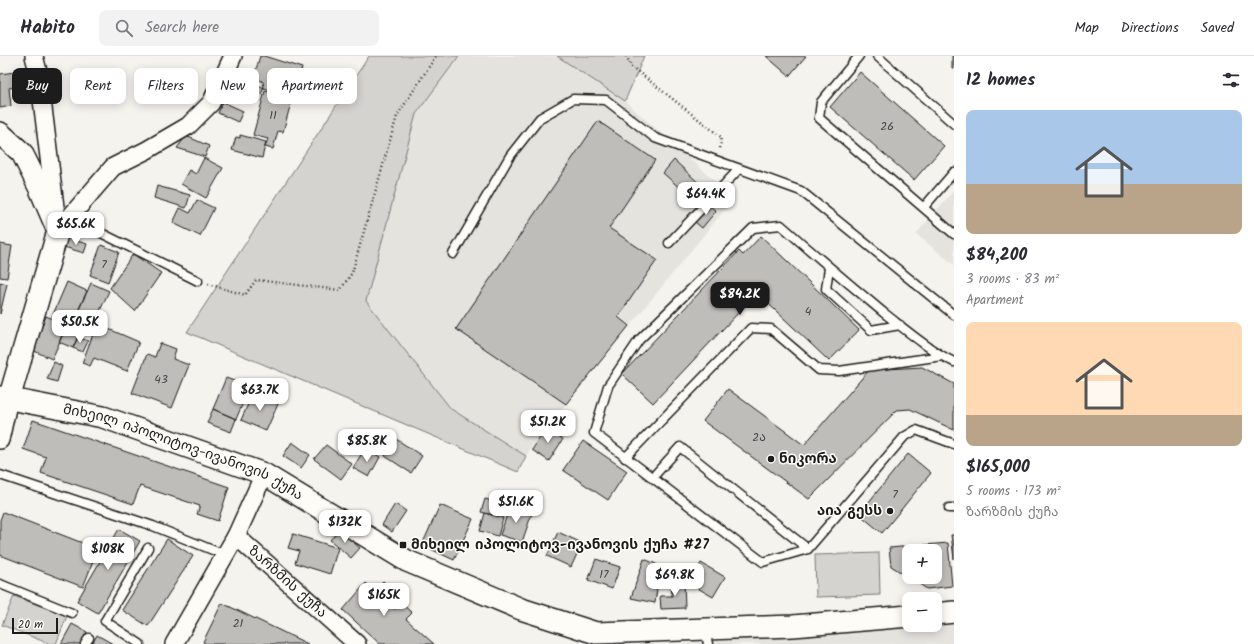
<!DOCTYPE html>
<html lang="en">
<head>
<meta charset="utf-8">
<style>
  :root { --surface:#fff; --page:#f2f2f3; --text:#2b2b33; --muted:#7c7c81; --line:#e1e1e2; --accent:#1c1c1c }
  body { margin:0; font-family:Kalam,"Noto Sans Georgian",sans-serif; background:var(--page); color:var(--text); height:100vh; display:flex; flex-direction:column; font-size:15px; white-space:nowrap }
  * { box-sizing:border-box; margin:0 }
  p { font-size:13px; color:var(--muted) }
  .icon { flex:none; width:22px; height:22px; fill:none; stroke:currentColor; stroke-width:2; stroke-linecap:round; stroke-linejoin:round }
  .map { position:relative; flex:1; overflow:hidden }
  .sheet { display:flex; flex-direction:column; background:var(--surface); width:300px }
  .sheet>* { flex:none }
  .banner { position:absolute; left:12px; top:12px; width:380px; height:36px; display:flex; gap:8px }
  .controls { position:absolute; left:902px; top:488px; display:grid; gap:8px }
  .controls a { display:grid; place-items:center; width:40px; height:40px; border-radius:8px; background:var(--surface); box-shadow:0 2px 10px #0003; font-size:20px }
  .scale { position:absolute; left:12px; bottom:10px; width:46px; box-sizing:border-box; padding-left:4px; border:2px solid #1c1c1c; border-top:0; font-size:11px; line-height:14px; white-space:nowrap; color:#1c1c1c; -webkit-text-stroke:3px #fdfcf7; paint-order:stroke }
  .price { position:absolute; translate:-50% -34px; padding:0 9px; border-radius:8px; background:#fff; color:#222; font-size:13px; line-height:26px; filter:drop-shadow(0 1px 2px #0008) }
  .price::after { content:''; position:absolute; left:50%; top:24px; width:12px; height:9px; margin-left:-6px; background:inherit; clip-path:polygon(0 0,100% 0,50% 100%) }
  .price.current { background:var(--accent); color:#fff }
  ul { padding:0; list-style:none }
  li { display:grid; align-content:center; gap:8px; height:212px; padding:0 12px }
  li span { display:grid; place-items:center; height:124px; border-radius:8px; color:#555 }
  li>.icon { margin-inline-start:auto }
  span .icon { width:72px; height:72px; fill:#fffc; stroke-width:1 }
  li b { font-size:17px }
  h2 { display:flex; justify-content:space-between; align-items:center; height:48px; padding:0 12px; font-size:17px }
  .pill { padding:0 14px; border-radius:8px; background:var(--surface); box-shadow:0 2px 10px #0003; font-size:14px; line-height:36px }
  .pill.current { background:var(--accent); color:#fff }
  header { display:flex; align-items:center; gap:24px; box-sizing:border-box; height:56px; padding:0 20px; background:var(--surface); border-bottom:1px solid var(--line) }
  header strong { font-size:19px }
  nav { display:flex; gap:22px; margin-inline-start:auto; font-size:14px }
  .search { width:280px; height:36px; background:var(--page); display:flex; align-items:center; gap:10px; box-sizing:border-box; padding:0 14px; border-radius:8px; color:var(--muted); font-size:15px }
  main { display:flex; flex:1; min-height:0 }
  .map>svg:first-child { display:block }
</style>
</head>
<body>
<header>
<strong>Habito</strong>
<div class="search"><svg class="icon" aria-label="search" viewBox="0 0 24 24"><circle cx="10" cy="10" r="6"/><path d="M15 15l6 6"/></svg>Search here</div>
<nav><a>Map</a><a>Directions</a><a>Saved</a></nav>
</header>
<main>
<div class="map">
<svg width="954" height="588" viewBox="0 0 954 588">
  <rect width="100%" height="100%" fill="#f4f3ee"/>
  <filter id="ink" filterUnits="userSpaceOnUse"><feTurbulence type="fractalNoise" baseFrequency=".025" numOctaves="2"/><feDisplacementMap in="SourceGraphic" scale="8" xChannelSelector="R" yChannelSelector="G"/><feConvolveMatrix kernelMatrix="1 2 1 2 8 2 1 2 1" color-interpolation-filters="sRGB"/></filter>
  <g filter="url(#ink)">
    <path fill="#e4e3de" d="M459,0h98l68,45 109,97 -168,206 -21,23 -19,29 -75,-47 -85,-108 50,-187z
      M954,134v75l-38,-31z
      M954,568v20h-277z"/>
    <path fill="#d4d3cf" stroke="#787876" d="M369,0h90l-43,58 -50,187 85,108 75,47 -8,16 -331,-140z
      M557,0h87l-19,45z
      M879,497l1,42 -64,2 -1,-42z
      M14,540l53,20 -11,28h-6l-48,-19z"/>
    <path fill="#bebdba" stroke="#1c1c1c" fill-rule="evenodd" d="M260,0h4l38,12 -9,29 -29,-9 -1,-6 -9,-6z
      M766,0h40l-17,20z
      M952,0h2v13h-2z
      M15,16l2,15 -8,1 2,18 -11,2v-34z
      M860,16l84,74 -30,34 -84,-73z
      M236,17l28,15 -5,10 -28,-14z
      M265,35l27,8 -9,33 -5,-1 -5,18 -8,-2 3,-8 -15,-4z
      M223,46l20,9 -5,11 -20,-9z
      M598,65l57,39 -46,68 48,32 -39,57 11,9 -63,78 -110,-75z
      M240,79l26,7 -4,16 -30,-8 4,-13 4,1z
      M186,80l23,10 -4,11 -28,-9z
      M204,102l19,10 -17,30 -25,-14 8,-14 7,4z
      M674,104l29,27 -11,12 -29,-26z
      M157,130l33,9 -4,13 -32,-10z
      M197,144l17,8 -14,28 -27,-13 7,-15 10,5z
      M709,149l7,6 -14,17 -7,-6z
      M761,180l98,94 -30,31 -72,-68 -104,110 -31,-29 117,-123 4,4z
      M67,182l20,6 -3,9 -20,-6z
      M0,188l12,2 -5,32 -7,-1z
      M101,189l18,7 -11,30 -18,-7z
      M133,198l28,19 -26,38 -25,-23z
      M0,226l7,2 -7,30z
      M67,226l20,9 -16,35 -19,-9z
      M91,227l18,8 -15,33 -18,-8z
      M46,260l21,9 -15,34 -20,-9z
      M97,268l42,18 -12,29 -33,-13 -4,8 -8,-3z
      M67,269l13,6 -7,17 -14,-6z
      M78,281l10,4 -5,11 -10,-4z
      M160,287l16,6 -3,10 16,6 -17,43 -40,-15 15,-39 8,3z
      M54,306l8,4 -5,16 -10,-3z
      M922,311l32,17v46l-44,-21 -13,1 -88,89 -106,-78 25,-32 76,56 65,-75z
      M226,322l24,9 -14,32 -23,-10z
      M253,337l25,11 -12,27 -25,-11z
      M213,353l23,10 -5,13 -24,-9z
      M33,364l196,67 -11,34 -21,-7 3,-8 -60,-20 -7,18 -92,-31 5,-16 -23,-8z
      M546,372l17,11 -14,22 -17,-11z
      M396,383l26,17 -11,17 -26,-17z
      M583,385l44,30 -19,29 -45,-30z
      M292,386l18,13 -9,13 -18,-12z
      M326,389l26,19 -11,15 -27,-20z
      M365,392l15,9 -11,20 -16,-9z
      M908,398l23,19 -49,60 -23,-19z
      M485,443l11,3 -4,13 -11,-3z
      M395,448l11,7 -14,21 -10,-7z
      M440,449l33,14 -19,41 -32,-15z
      M510,450l22,7 -10,29 -22,-7z
      M3,456l95,37 -15,38 -83,-32v-35z
      M485,457l18,5 -5,18 -18,-5z
      M119,473l21,12 -42,72 -21,-12z
      M339,474l21,18 -9,10 -21,-18z
      M558,476l24,11 -11,24 -24,-11z
      M293,478l45,14 -8,26 -35,-11 4,-12 -11,-3z
      M951,479h3v24z
      M167,483l26,17 -45,70 -26,-16z
      M948,487l4,43 -25,3 -36,-23 -2,-18zM909,495h26v26h-26z
      M596,503l24,8 -8,22 -24,-9z
      M644,503l12,5 -5,22 6,3 -2,14 -24,-5z
      M701,507l24,14 -12,20 -24,-14z
      M383,525l14,13 -9,9 7,6 6,-6 11,10 -6,6 28,25h-54l-37,-34 23,-27 8,7z
      M671,525h13l1,27 -24,1 -1,-13h12z
      M222,547l86,41h-101l-4,-2z
      M72,568l15,8 -7,12h-19z
      M97,579l16,9h-21z"/>
    <g fill="none" stroke-linecap="round" stroke-linejoin="round">
      <defs>
        <path id="service" d="M859,0l-38,46 -2,16 135,116
          M877,0l77,68
          M924,151l30,-35
          M63,174l20,-6 115,57
          M669,187l70,-74
          M453,198l57,-98 30,-38 33,-19 33,1 49,38 146,53 153,124
          M829,212l-3,21 45,41 29,-5
          M954,306c-25,-12 -48,-32 -70,-49 -35,-29 -69,-58 -103,-88l-28,3 -114,112 -31,46 -14,47 169,129 45,-13 96,-112 12,-7 38,14
          M625,402l126,-130 20,1 48,41 20,1 103,-15
          M0,419l153,51 72,29
          M652,422l28,-31 128,102
          M949,452h5
          M0,528l72,29
          M705,574l3,14
          M85,588l4,-6
          M140,588l-35,-23 43,-73"/>
        <g id="minor">
          <path d="M34,0l5,19 17,140"/>
          <path d="M58,175l55,-64 34,-17 41,-24 23,-23 22,-47"/>
          <path d="M0,384l9,-41"/>
          <path id="s1" d="M236,480l121,108"/>
          <path d="M174,588l62,-108 28,-62"/>
        </g>
        <g id="tertiary">
          <path d="M0,77l22,20 18,36 18,42 -49,168"/>
          <path id="s2" d="M0,341l103,20 161,57 143,87 114,48 75,24 197,-7 116,-10"/>
          <path d="M935,558l19,-2"/>
        </g>
      </defs>
      <use href="#service" stroke="#1c1c1c" stroke-width="11"/>
      <use href="#minor" stroke="#1c1c1c" stroke-width="20"/>
      <use href="#tertiary" stroke="#1c1c1c" stroke-width="24"/>
      <path stroke="#1c1c1c" stroke-width="2.5" stroke-dasharray="1 3" stroke-linecap="butt" d="M626,0l6,11 89,70 -1,13
        M208,228l37,11 11,-15 84,10 12,-17 45,-157 39,-60"/>
      <use href="#service" stroke="#fdfcf7" stroke-width="8"/>
      <use href="#minor" stroke="#fdfcf7" stroke-width="17"/>
      <use href="#tertiary" stroke="#fdfcf7" stroke-width="21"/>
    </g>
  </g>
  <g fill="#1c1c1c" stroke="#fdfcf7" stroke-width="1.5">
    <circle cx="771" cy="403" r="4"/>
    <circle cx="890" cy="455" r="4"/>
    <rect x="399" y="485" width="8" height="8" rx="2"/>
  </g>
  <g text-anchor="middle" dominant-baseline="central" stroke-width="3" stroke-linejoin="round" paint-order="stroke">
    <g font-size="12" fill="#444">
      <text x="273" y="59">11</text>
      <text x="887" y="70">26</text>
      <text x="104" y="208">7</text>
      <text x="808" y="255">4</text>
      <text x="161" y="323">43</text>
      <text x="759" y="381">2ა</text>
      <text x="895" y="438">7</text>
      <text x="604" y="518">17</text>
      <text x="238" y="567">21</text>
    </g>
    <g font-size="14" fill="#1c1c1c" stroke="#fdfcf7">
      <text stroke="none"><textPath href="#s2" startOffset="192">მიხეილ იპოლიტოვ-ივანოვის ქუჩა</textPath></text>
      <text stroke="none"><textPath href="#s1" startOffset="69">ზარზმის ქუჩა</textPath></text>
    </g>
    <g font-size="14" font-weight="bold" fill="#1c1c1c" stroke="#fdfcf7" text-anchor="start">
      <text x="779" y="403">ნიკორა</text>
      <text x="882" y="455" text-anchor="end">აია გესს</text>
      <text x="411" y="489">მიხეილ იპოლიტოვ-ივანოვის ქუჩა #27</text>
    </g>
  </g>
</svg>
<div class="controls">
<a>+</a>
<a>−</a>
</div>
<div class="scale">20 m</div>
<b class="price" style="left:706px;top:160px">$64.4K</b>
<b class="price" style="left:76px;top:190px">$65.6K</b>
<b class="price current" style="left:740px;top:260px">$84.2K</b>
<b class="price" style="left:80px;top:288px">$50.5K</b>
<b class="price" style="left:260px;top:356px">$63.7K</b>
<b class="price" style="left:548px;top:388px">$51.2K</b>
<b class="price" style="left:367px;top:407px">$85.8K</b>
<b class="price" style="left:516px;top:468px">$51.6K</b>
<b class="price" style="left:345px;top:488px">$132K</b>
<b class="price" style="left:108px;top:515px">$108K</b>
<b class="price" style="left:675px;top:541px">$69.8K</b>
<b class="price" style="left:384px;top:561px">$165K</b>
<div class="banner">
<a class="pill current">Buy</a>
<a class="pill">Rent</a>
<a class="pill">Filters</a>
<a class="pill">New</a>
<a class="pill">Apartment</a>
</div>
</div>
<section class="sheet">
<h2>12 homes<svg class="icon" aria-label="filters" viewBox="0 0 24 24"><path d="M4 7h16M4 17h16"/><circle cx="9" cy="7" r="2"/><circle cx="15" cy="17" r="2"/></svg></h2>
<ul>
<li><span style="background:linear-gradient(#a9c7e8 60%,#b9a48a 0)"><svg class="icon" aria-label="home" viewBox="0 0 24 24"><path d="M3 11l9-7 9 7M6 9v11h12V9"/></svg></span><div><b>$84,200</b><p>3 rooms · 83 m²</p><p>Apartment</p></div></li>
<li><span style="background:linear-gradient(#ffd9b3 75%,#b9a48a 0)"><svg class="icon" aria-label="home" viewBox="0 0 24 24"><path d="M3 11l9-7 9 7M6 9v11h12V9"/></svg></span><div><b>$165,000</b><p>5 rooms · 173 m²</p><p>ზარზმის ქუჩა</p></div></li>
</ul>
</section>
</main>
</body>
</html>
